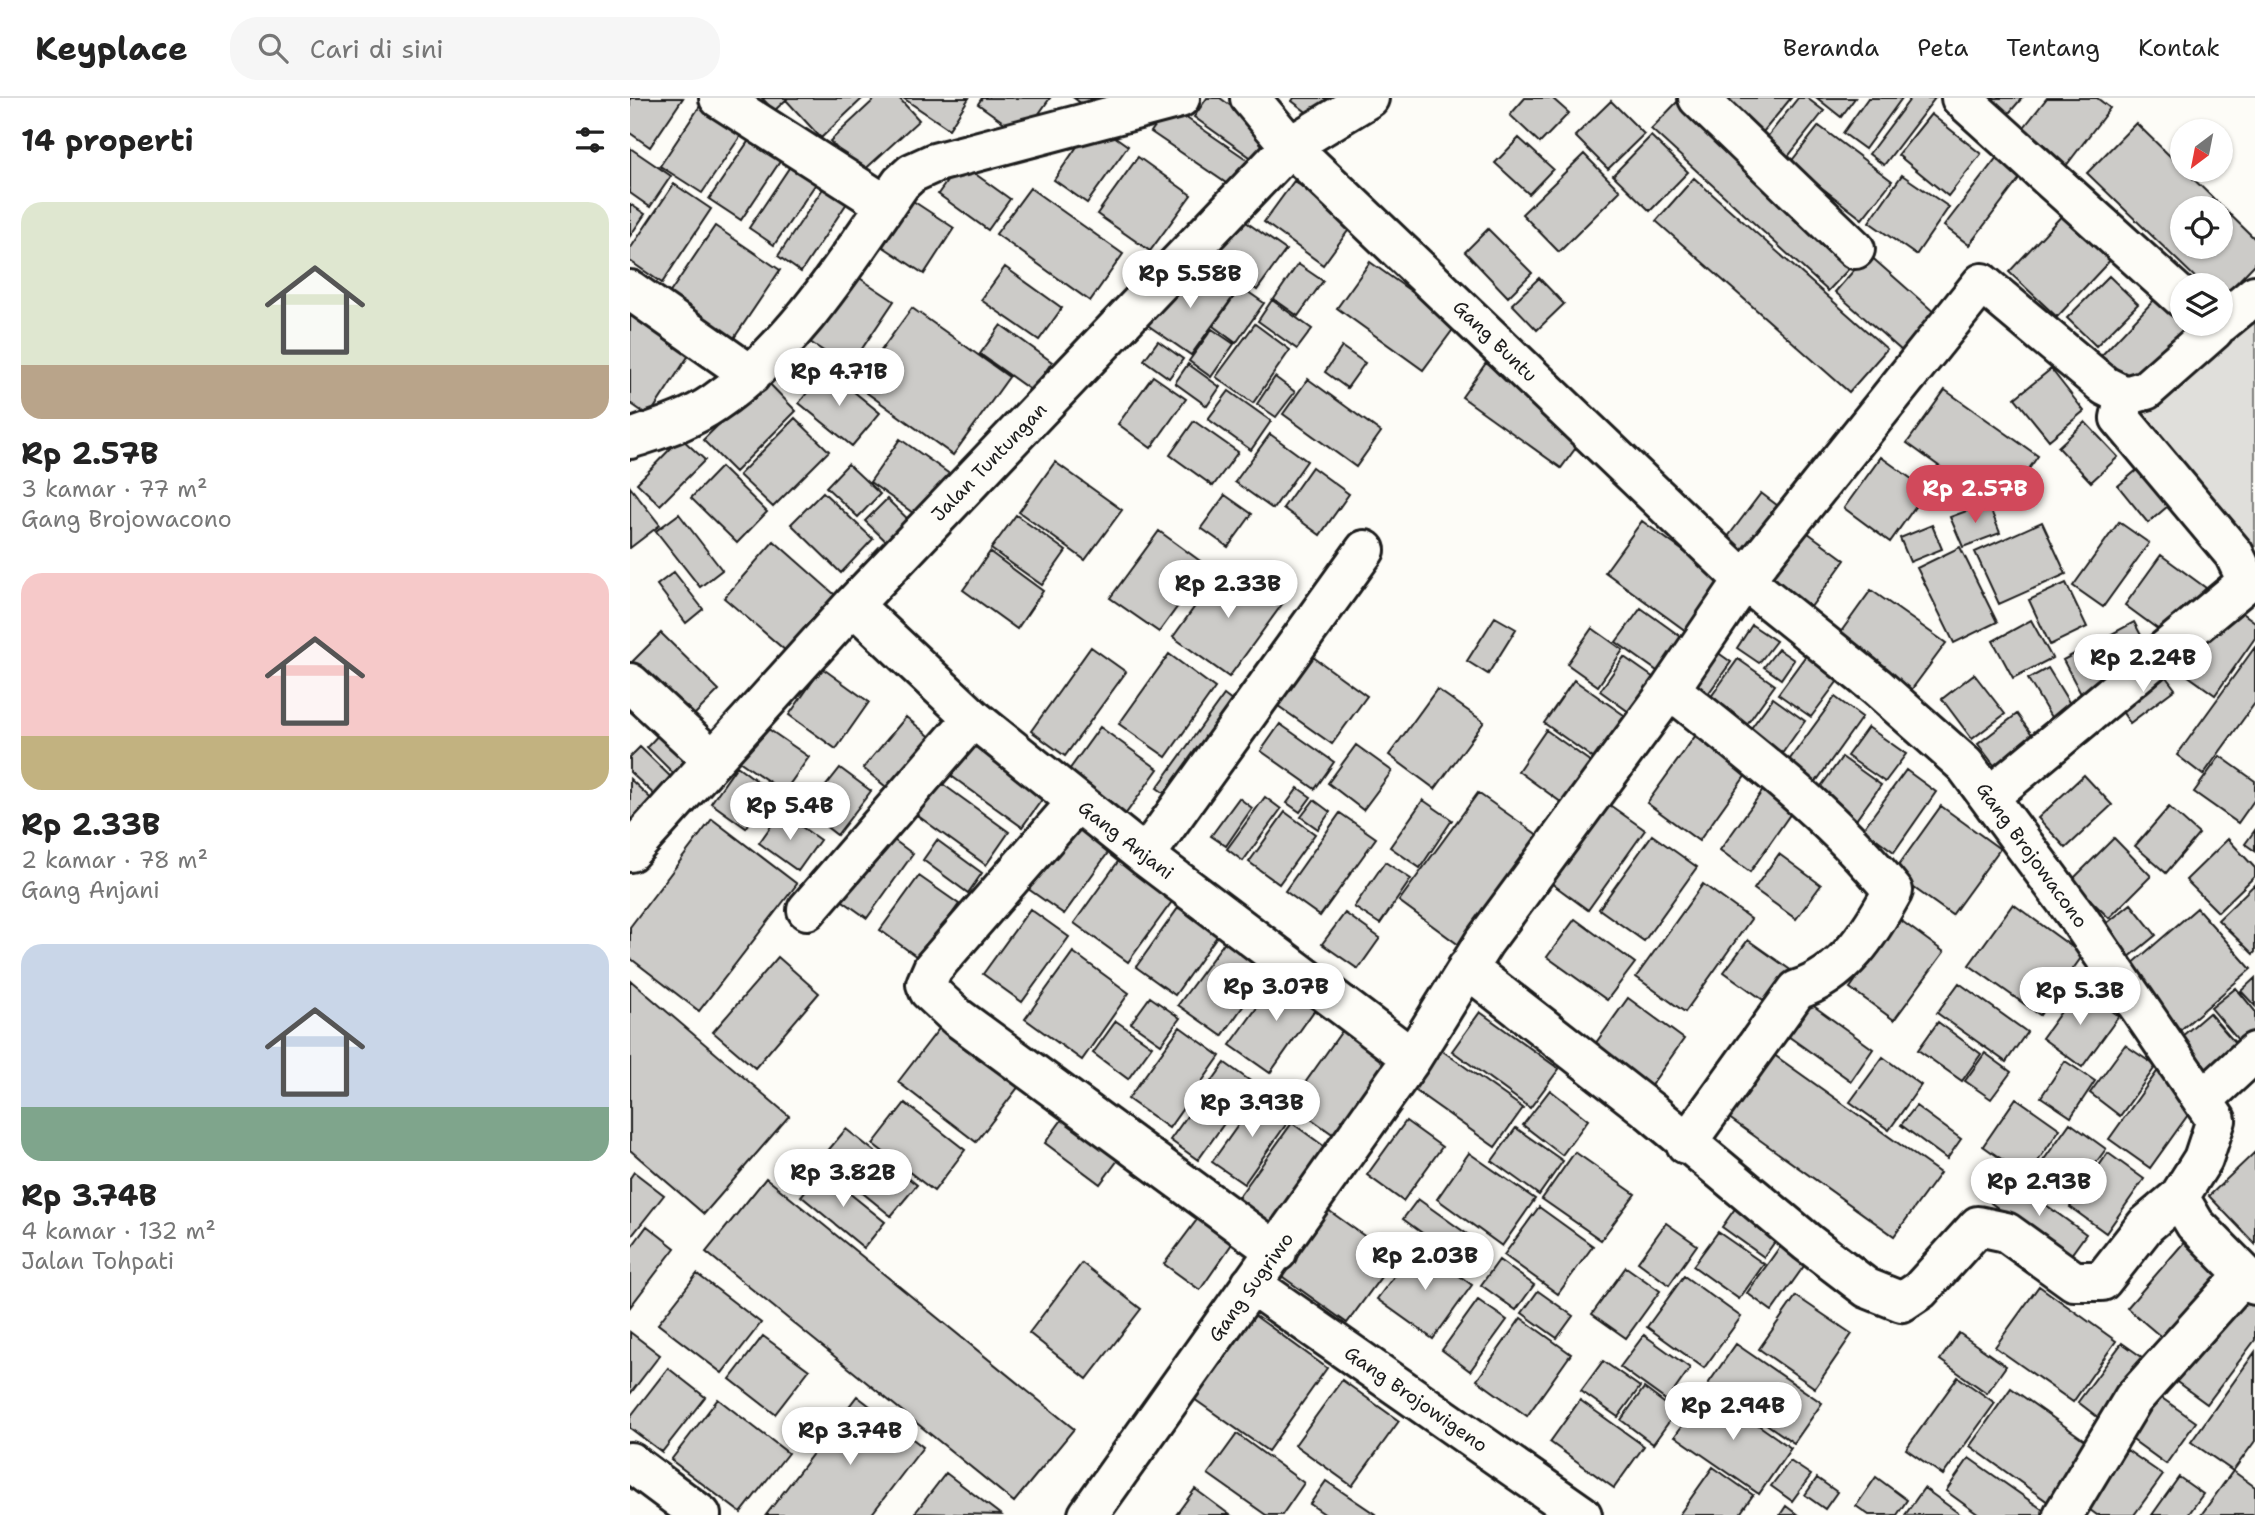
<!DOCTYPE html>
<html lang="id">
<head>
<meta charset="utf-8">
<style>
  :root { --surface:#fff; --page:#f6f6f6; --text:#222; --muted:#767676; --line:#e0e0e0; --accent:#d1495b }
  body { margin:0; font-family:"Shantell Sans",sans-serif; background:var(--page); color:var(--text); height:100vh; display:flex; flex-direction:column; font-size:26px; white-space:nowrap }
  * { box-sizing:border-box; margin:0 }
  p { font-size:23px; color:var(--muted) }
  .icon { flex:none; width:38px; height:38px; fill:none; stroke:currentColor; stroke-width:2; stroke-linecap:round; stroke-linejoin:round }
  .map { position:relative; flex:1; overflow:hidden }
  .details { display:flex; flex-direction:column; background:var(--surface); width:630px }
  .details>* { flex:none }
  .needle { width:46px; rotate:212deg }
  .fabs { position:absolute; left:1540px; top:21px; display:grid; gap:14px }
  .fabs a { display:grid; place-items:center; width:63px; height:63px; border-radius:50%; background:var(--surface); box-shadow:0 2px 5px #0004; font-size:35px }
  .price { position:absolute; translate:-50% -60px; padding:0 16px; border-radius:24px; background:#fff; color:#222; font-size:23px; line-height:46px; filter:drop-shadow(0 2px 4px #0008) }
  .price::after { content:''; position:absolute; left:50%; top:42px; width:21px; height:16px; margin-left:-10px; background:inherit; clip-path:polygon(0 0,100% 0,50% 100%) }
  .price.selected { background:var(--accent); color:#fff }
  ul { padding:0; list-style:none }
  li { display:grid; align-content:center; gap:14px; height:371px; padding:0 21px }
  li span { display:grid; place-items:center; height:217px; border-radius:21px; color:#555 }
  li>.icon { margin-inline-start:auto }
  span .icon { width:126px; height:126px; fill:#fffc; stroke-width:1 }
  li b { font-size:30px }
  h2 { display:flex; justify-content:space-between; align-items:center; height:84px; padding:0 21px; font-size:30px }
  header { display:flex; align-items:center; gap:42px; box-sizing:border-box; height:98px; padding:0 35px; background:var(--surface); border-bottom:2px solid var(--line) }
  header strong { font-size:33px }
  nav { display:flex; gap:38px; margin-inline-start:auto; font-size:24px }
  .search { width:490px; height:63px; background:var(--page); display:flex; align-items:center; gap:18px; box-sizing:border-box; padding:0 24px; border-radius:28px; color:var(--muted); font-size:26px }
  main { display:flex; flex:1; min-height:0 }
  .map>svg:first-child { display:block }
</style>
</head>
<body>
<header>
<strong>Keyplace</strong>
<div class="search"><svg class="icon" aria-label="search" viewBox="0 0 24 24"><circle cx="10" cy="10" r="6"/><path d="M15 15l6 6"/></svg>Cari di sini</div>
<nav><a>Beranda</a><a>Peta</a><a>Tentang</a><a>Kontak</a></nav>
</header>
<main>
<section class="details">
<h2>14 properti<svg class="icon" aria-label="filters" viewBox="0 0 24 24"><path d="M4 7h16M4 17h16"/><circle cx="9" cy="7" r="2"/><circle cx="15" cy="17" r="2"/></svg></h2>
<ul>
<li><span style="background:linear-gradient(#dfe7d0 75%,#b9a48a 0)"><svg class="icon" aria-label="home" viewBox="0 0 24 24"><path d="M3 11l9-7 9 7M6 9v11h12V9"/></svg></span><div><b>Rp 2.57B</b><p>3 kamar · 77 m²</p><p>Gang Brojowacono</p></div></li>
<li><span style="background:linear-gradient(#f6c9c9 75%,#c2b280 0)"><svg class="icon" aria-label="home" viewBox="0 0 24 24"><path d="M3 11l9-7 9 7M6 9v11h12V9"/></svg></span><div><b>Rp 2.33B</b><p>2 kamar · 78 m²</p><p>Gang Anjani</p></div></li>
<li><span style="background:linear-gradient(#c9d6e8 75%,#7fa58c 0)"><svg class="icon" aria-label="home" viewBox="0 0 24 24"><path d="M3 11l9-7 9 7M6 9v11h12V9"/></svg></span><div><b>Rp 3.74B</b><p>4 kamar · 132 m²</p><p>Jalan Tohpati</p></div></li>
</ul>
</section>
<div class="map">
<svg width="1625" height="1417" viewBox="0 0 1625 1417">
  <rect width="100%" height="100%" fill="#fdfcf7"/>
  <filter id="ink" filterUnits="userSpaceOnUse"><feTurbulence type="fractalNoise" baseFrequency=".0143" numOctaves="2"/><feDisplacementMap in="SourceGraphic" scale="14" xChannelSelector="R" yChannelSelector="G"/><feConvolveMatrix kernelMatrix="1 2 1 2 8 2 1 2 1" color-interpolation-filters="sRGB"/></filter>
  <g filter="url(#ink)">
    <path fill="#e0dfdb" stroke="#7e7e7c" stroke-width="2" d="M1625,217v256l-124,-152z"/>
    <path fill="#cccbc8" stroke="#1c1c1c" stroke-width="2" fill-rule="evenodd" d="M0,0h53l-33,49 -20,-14z
      M132,0h26l-14,13z
      M158,0h75l-42,40 -35,-38z
      M246,0h23l20,22 -59,54 -30,-33z
      M273,0h66l-20,31z
      M352,0h68l-27,38 -45,-32z
      M444,0h25l-9,12z
      M577,0h13l51,37 -18,24 -59,-42z
      M664,0h33l-14,19 -21,-16z
      M895,0h27l17,15 -29,30 -30,-28z
      M1051,0l177,161 -30,32 -177,-162z
      M1093,0h68l-32,39z
      M1168,0h9l17,13 -38,48 -22,-18z
      M1187,0h38l-14,19z
      M1238,0h34l-37,51 -22,-16z
      M1281,0h24l-51,67 -15,-11z
      M1349,0h43l-18,21z
      M1417,0h50l13,10 -51,67 -45,-35z
      M74,2l42,28 -44,65 -42,-27z
      M981,3l33,33 -36,35 -33,-33z
      M539,8l83,57 -17,26 -84,-57z
      M1301,16l50,40 -33,42 -50,-41z
      M464,24l34,24 -41,57 -33,-23z
      M1506,25l119,116v25l-34,35v-14h-18l-116,-112zM1552,110h39v39h-39z
      M1189,28l73,55 -30,38 -72,-56z
      M124,35l31,21 -44,66 -32,-21z
      M1021,38l37,36 -38,39 -37,-36z
      M889,40l34,31 -24,25 -34,-31z
      M0,50l41,28 -21,31 -20,-14z
      M1371,54l25,18 -57,75 -25,-19z
      M954,56l36,37 -61,61 -37,-38z
      M508,59l53,38 -41,56 -53,-37z
      M330,65l50,36 -22,31 -50,-36z
      M161,67l26,17 -43,63 -25,-17z
      M1272,77l47,32 -33,48 -47,-33z
      M1064,80l193,171 -38,43 -193,-171z
      M664,83l59,43 -30,41 -59,-43z
      M44,86l37,25 -49,74 -32,-22v-12z
      M196,86l23,16 -48,72 -23,-16z
      M400,90l93,66 -33,47 -94,-67z
      M283,103l41,27 -30,46 -42,-28z
      M0,106l15,10 -15,22z
      M1438,111l48,45 -59,63 -48,-45z
      M606,117l50,35 -29,40 -50,-36z
      M85,128l65,44 -46,68 -65,-44z
      M858,131l44,44 -24,24 -43,-45z
      M1238,156l68,60 -34,37 -67,-59z
      M740,164l87,62 -34,46 -86,-62z
      M668,166l25,17 -25,35 -24,-17z
      M559,167l44,32 -42,58 -45,-31z
      M375,169l57,41 -23,32 -58,-40z
      M219,173l45,30 -45,67 -45,-30z
      M1479,178l29,28 -42,42 -29,-28z
      M909,180l25,26 -27,26 -25,-26z
      M611,189l23,16 -28,40 -23,-17z
      M642,202l40,29 -15,20 -39,-28z
      M1524,202l28,19v5h6l-55,61 -33,-28z
      M0,210l63,41 -44,67 -19,-13z
      M282,210l97,69 -56,78 -97,-70z
      M625,226l35,26 -37,53 -37,-26z
      M371,227l51,37 -20,29 -52,-37z
      M582,231l22,15 -23,33 -22,-16z
      M528,243l25,18 -14,19 -25,-18z
      M712,249l23,16 -18,25 -22,-16z
      M856,265l100,71 -25,34 -99,-71z
      M558,266l32,23 -13,19 -32,-23z
      M196,271l54,44 -28,33 -53,-43z
      M1421,271l33,42 -35,29 -34,-42z
      M523,278l33,23 -35,49 -33,-24z
      M645,279l20,15 -19,25 -19,-13z
      M135,281l31,32 -61,61 -32,-32z
      M678,281l73,53 -25,35 -73,-53z
      M1315,292l93,66 -38,54 -93,-67z
      M599,293l42,30 -20,29 -43,-31z
      M165,320l34,33 -56,56 -34,-32z
      M564,323l44,31 -25,34 -43,-31z
      M1455,324l33,35 -27,25 -33,-35z
      M640,336l37,27 -34,48 -38,-27z
      M51,340l24,22 -45,45 -23,-22z
      M270,341l51,36 -31,43 -50,-36z
      M1251,359l46,33 -37,52 -46,-34z
      M1521,360l30,37 -33,28 -30,-37z
      M425,364l67,48 -37,50 -66,-48z
      M218,366l32,30 -22,23 -32,-30z
      M91,369l46,45 -30,31 -46,-45z
      M682,369l37,27 -29,41 -37,-27z
      M0,389l30,38 -30,23z
      M193,394l50,47 -32,34 -50,-49z
      M1131,395l25,19 -34,45 -25,-19z
      M595,397l27,19 -24,33 -27,-19z
      M257,401l26,25 -22,22 -26,-25z
      M1358,405l12,30 -37,14 -13,-30z
      M49,416l43,56 -22,17 -44,-56z
      M386,417l50,36 -24,34 -51,-36z
      M1012,423l81,59 -37,51 -81,-59z
      M1412,424l24,52 -67,30 -24,-52z
      M1489,424l30,21 -46,64 -30,-21z
      M1302,427l10,24 -32,13 -10,-24z
      M1174,432l41,30 -37,51 -41,-29z
      M529,433l48,35 -48,66 -49,-34z
      M144,443l68,60 -49,56 -69,-59z
      M1330,449l37,75 -43,21 -37,-75z
      M360,454l53,39 -26,38 -54,-39z
      M1531,457l45,33 -36,50 -45,-33z
      M596,465l57,40 -54,74 -56,-40z
      M44,474l29,37 -17,14 -29,-38z
      M1436,485l21,44 -37,18 -21,-45z
      M1241,492l75,53 -37,50 -74,-53z
      M1599,505l26,19v16l-40,57 -35,-25z
      M1011,510l43,31 -24,34 -44,-31z
      M865,519l21,12 -28,45 -21,-13z
      M1401,522l21,38 -39,20 -20,-37z
      M1504,524l18,34 -71,38 -18,-34z
      M1122,527l24,16 -17,22 -22,-15z
      M962,530l31,22 -25,36 -31,-22z
      M31,535l58,57 -34,34 -55,-54v-6z
      M461,549l35,25 -61,84 -34,-25z
      M1080,549l21,15 -26,36 -21,-15z
      M1625,549v56l-52,72 -26,-20z
      M1148,551l16,11 -13,19 -17,-12z
      M539,556l46,34 -49,69 -47,-33z
      M679,556l58,42 -35,48 -58,-41z
      M1177,556l33,24 -29,39 -33,-23z
      M994,559l30,21 -25,34 -29,-21z
      M1108,561l37,26 -35,49 -37,-26z
      M1527,567l18,24 -45,34 -18,-26z
      M192,570l47,34 -33,47 -47,-34z
      M1418,570l30,49 -20,12 -30,-50z
      M1344,576l31,40 -33,25 -30,-40z
      M944,582l57,40 -31,43 -56,-40z
      M807,591l47,33 -49,67 -46,-34z
      M594,597l17,13 -66,93 -18,-13z
      M1205,599l27,20 -52,73 -28,-20z
      M1143,600l32,23 -31,44 -33,-23z
      M1387,616l19,26 -39,29 -19,-25z
      M276,619l33,27 -43,51 -33,-27z
      M650,626l54,38 -19,27 -54,-38z
      M134,628l45,31 -25,35 -45,-31z
      M470,629l58,42 -36,50 -58,-42z
      M1238,629l38,27 -21,28 -38,-26z
      M1071,630l52,37 -54,76 -52,-38z
      M33,632l35,35 -17,16 -34,-34z
      M916,632l52,37 -29,41 -51,-37z
      M337,638l79,58 -24,33 -79,-57z
      M726,647l36,26 -29,39 -35,-27z
      M10,649l37,36 -17,17 -30,-28v-15z
      M1590,658l35,25v18l-17,24 -44,-31z
      M1212,659l39,28 -30,42 -39,-28z
      M107,668l35,26 -26,36 -35,-25z
      M210,670l31,23 -34,44 -31,-24z
      M1276,672l30,22 -42,60 -31,-23z
      M300,677l79,57 -23,33 -79,-57z
      M1454,677l28,30 -46,43 -28,-30z
      M0,681l29,27 -29,19z
      M1141,681l29,21 -50,72 -30,-22z
      M668,690l13,9 -11,15 -13,-9z
      M848,695l64,45 -79,110 -64,-47z
      M635,699l16,12 -38,52 -16,-12z
      M609,700l13,10 -26,38 -15,-10z
      M684,702l16,12 -12,17 -17,-12z
      M793,702l29,20 -32,48 -30,-21z
      M974,703l41,29 -57,80 -41,-30z
      M1311,708l59,43 -48,66 -59,-42z
      M1539,709l30,27 -33,39 -31,-27z
      M151,714l39,28 -22,31 -39,-28z
      M655,714l30,22 -36,50 -30,-22z
      M710,715l36,25 -56,78 -35,-25z
      M446,716l39,29 -51,71 -40,-28z
      M82,721l85,65 -98,127 -69,-53v-31z
      M249,731l34,25 -46,64 -34,-24z
      M1625,732v21l-10,-7z
      M1022,737l45,32 -53,74 -45,-32z
      M1484,740l37,38 -42,42 -38,-37z
      M1598,741l27,29v8l-37,36 -32,-32z
      M307,742l45,33 -14,20 -45,-33z
      M495,754l54,40 -51,70 -54,-39z
      M1149,756l42,31 -25,34 -42,-30z
      M755,764l26,17 -31,45 -26,-17z
      M289,778l40,28 -39,55 -40,-29z
      M1073,786l48,35 -66,93 -49,-35z
      M1625,786v68l-2,2 -35,-34z
      M551,806l39,28 -45,63 -39,-28z
      M1383,806l70,51 -43,60 -71,-50z
      M1501,806l25,31 -28,23 -26,-31z
      M1567,810l54,61 -74,64 -53,-62z
      M400,811l39,28 -47,65 -39,-28z
      M715,815l35,25 -22,31 -36,-25z
      M945,821l60,44 -28,37 -60,-43z
      M1269,821l45,33 -50,68 -44,-32z
      M599,838l42,31 -49,69 -44,-31z
      M1118,842l51,36 -23,33 -52,-37z
      M443,854l56,41 -47,67 -57,-41z
      M148,859l41,36 -64,75 -42,-36z
      M652,875l39,28 -51,72 -40,-28z
      M1625,880v28l-14,-15z
      M0,882l159,136 -85,98 -74,-64z
      M1329,885l68,49 -21,30 -69,-49z
      M1449,889l40,29 -37,51 -40,-29z
      M1606,890l19,23v28l-11,8 -33,-39z
      M520,899l30,21 -19,26 -30,-21z
      M998,900l56,41 -37,52 -57,-40z
      M1174,901l69,50 -22,32 -70,-50z
      M850,914l79,57 -29,39 -78,-57z
      M1579,915l35,40 -36,30 -34,-40z
      M318,919l78,60 -50,65 -78,-60z
      M486,923l36,25 -24,33 -35,-26z
      M1308,924l43,32 -19,27 -44,-31z
      M717,926l51,37 -57,79 -51,-36z
      M550,929l40,29 -51,72 -41,-29z
      M1495,947l31,21 -36,50 -30,-23z
      M807,949l86,61 -28,39 -86,-61z
      M1140,954l170,121 -46,63 -169,-121z
      M1355,955l26,19 -20,27 -26,-18z
      M1253,959l38,28 -32,45 -39,-28z
      M1435,963l30,20 -24,36 -30,-20z
      M595,965l28,20 -55,77 -28,-20z
      M1529,971l41,29 -50,70 -41,-29z
      M920,992l38,30 -26,35 -39,-30z
      M631,995l31,23 -48,68 -32,-22z
      M1386,1000l44,31 -33,48 -44,-31z
      M275,1005l60,47 -31,41 -61,-47z
      M1286,1008l45,33 -14,20 -46,-34z
      M439,1012l55,42 -24,32 -55,-41z
      M776,1023l36,26 -39,54 -36,-26z
      M662,1025l44,32 -57,78 -44,-31z
      M1440,1025l36,26 -38,51 -35,-25z
      M886,1030l47,33 -24,34 -47,-34z
      M216,1031l71,56 -26,31 -70,-57z
      M945,1054l60,42 -34,46 -59,-41z
      M1625,1054v92l-46,-48z
      M839,1055l66,46 -33,47 -65,-47z
      M1478,1055l36,26 -38,54 -36,-26z
      M192,1073l63,51 -21,26 -63,-52z
      M4,1074l30,23 -34,43v-60z
      M136,1080l308,251 -60,73 -308,-250z
      M1379,1080l77,56 -18,25 -77,-56z
      M788,1101l63,45 -15,21 -63,-46z
      M1109,1105l42,30 -17,24 -42,-30z
      M694,1109l71,51 -48,65 -71,-51z
      M909,1109l54,39 -35,48 -54,-39z
      M572,1115l34,25 -36,52 -36,-26z
      M1036,1125l31,22 -28,40 -31,-23z
      M17,1128l28,22 -45,59v-58z
      M1088,1134l46,32 -25,35 -46,-33z
      M1556,1142l45,38 -59,68 -45,-38z
      M1154,1143l25,18 -37,52 -25,-18z
      M787,1147l55,40 -39,54 -56,-40z
      M869,1162l35,25 -18,25 -35,-25z
      M452,1165l59,46 -54,70 -58,-46z
      M996,1169l34,24 -34,47 -34,-24z
      M67,1176l64,49 -39,50 -64,-49z
      M1054,1178l57,41 -37,51 -57,-41z
      M1409,1188l77,55 -43,61 -78,-55z
      M1604,1192l21,15v35l-48,64 -37,-27z
      M908,1193l35,25 -16,22 -35,-25z
      M1166,1198l56,38 -37,54 -56,-39z
      M848,1202l29,20 -37,51 -28,-21z
      M624,1217l73,53 -59,83 -74,-52z
      M891,1220l50,36 -44,62 -50,-36z
      M0,1234l30,23 -30,39z
      M1329,1235l47,33 -19,27 -47,-33z
      M1014,1237l46,33 -23,33 -47,-34z
      M133,1238l46,34 -34,44 -45,-35z
      M1492,1245l27,19 -45,60 -26,-20z
      M1106,1246l86,59 -28,40 -86,-59z
      M1625,1254v89l-22,30 -42,-29z
      M973,1263l37,26 -22,30 -37,-26z
      M38,1270l37,29 -43,55 -32,-24v-11z
      M1328,1279l37,26 -52,72 -37,-26z
      M712,1282l57,41 -47,65 -57,-41z
      M1014,1290l32,24 -23,32 -32,-24z
      M1381,1290l79,56 -42,58 -78,-56z
      M1077,1291l84,59 -32,46 -84,-58z
      M1519,1291l47,33 -30,42 -47,-34z
      M227,1298l66,51 -52,68h-105z
      M88,1301l70,54 -47,60 -70,-53z
      M950,1302l64,46 -30,42 -64,-46z
      M607,1336l67,49 -22,32h-16l-58,-41z
      M1497,1352l36,25 -29,40h-37l-11,-8z
      M1339,1360l77,54 -2,3h-65l-33,-24z
      M1160,1363l21,14 -19,26 -21,-15z
      M1083,1369l40,28 -14,20h-60z
      M1603,1373l22,16v28h-54z
      M316,1375l55,42 -86,-2z
      M1246,1379l31,23 -10,15h-28l-13,-9z
      M1549,1379l24,17 -15,21h-36z
      M1187,1380l20,14 -12,17 -20,-14z
      M696,1383l49,33 -1,1h-48l-16,-11z
      M1294,1390l37,27h-56z
      M565,1391l35,26h-54z
      M1156,1408l12,9h-18z"/>
    <g fill="none" stroke-linecap="round" stroke-linejoin="round">
      <defs>
        <path id="minor" d="M89,0l167,107
          M620,0l40,48 454,434 132,106 89,79 114,154 137,201 -13,39 -24,38 16,27 60,61
          M1068,0l157,151
          M1331,0l221,200
          M0,192l121,85
          M1591,225l34,-28
          M0,341c29,-10 58,-18 84,-36 79,-54 133,-142 187,-220l11,-10 22,-10 246,-65
          M223,507l120,113 172,138 267,202
          M0,585l83,77
          M1040,591c79,64 159,123 223,202 -23,42 -49,84 -96,99l-111,154
          M1360,698l252,-210 2,-11 -10,-21 -114,-136 5,-22
          M447,704l-144,166 -7,16 3,7 28,26 320,235
          M0,754l223,-247 437,-459 79,-48
          M515,758l220,-306
          M177,812l166,-192
          M837,870l183,143 158,132 59,45 35,14 18,-12 58,-64 28,6 68,49h28l44,-56 33,-28
          M1573,1002l52,-48
          M621,1186l331,231
          M0,1364l71,53
          M458,1417l324,-457 72,-116 186,-253 74,-109 238,-297 123,103 20,10 21,-6 68,-60
          M1433,1417l70,-116 111,-124"/>
      </defs>
      <use href="#minor" stroke="#1c1c1c" stroke-width="44"/>
      <use href="#minor" stroke="#fdfcf7" stroke-width="38"/>
    </g>
  </g>
  <g text-anchor="middle" dominant-baseline="central" stroke-width="7" stroke-linejoin="round" paint-order="stroke">
    <g font-size="19" fill="#1c1c1c" stroke="#fdfcf7">
      <text transform="translate(865 243) rotate(44)">Gang Buntu</text>
      <text transform="translate(359 364) rotate(-46)">Jalan Tuntungan</text>
      <text transform="translate(496 742) rotate(38)">Gang Anjani</text>
      <text transform="translate(1402 757) rotate(54)">Gang Brojowacono</text>
      <text transform="translate(621 1189) rotate(-54)">Gang Sugriwo</text>
      <text transform="translate(786 1301) rotate(35)">Gang Brojowigeno</text>
    </g>
  </g>
</svg>
<div class="fabs">
<a><svg class="needle" viewBox="-14 -14 28 28"><path d="M0-13l5 13h-10z" fill="#e53935"/><path d="M0 13l5-13h-10z" fill="#767676"/></svg></a>
<a><svg class="icon" aria-label="locate" viewBox="0 0 24 24"><circle cx="12" cy="12" r="6"/><path d="M12 2v4M12 18v4M2 12h4M18 12h4"/></svg></a>
<a><svg class="icon" aria-label="layers" viewBox="0 0 24 24"><path d="M12 4l9 5-9 5-9-5zM3 14l9 5 9-5"/></svg></a>
</div>
<b class="price" style="left:560px;top:212px">Rp 5.58B</b>
<b class="price" style="left:209px;top:310px">Rp 4.71B</b>
<b class="price selected" style="left:1345px;top:427px">Rp 2.57B</b>
<b class="price" style="left:598px;top:522px">Rp 2.33B</b>
<b class="price" style="left:1513px;top:596px">Rp 2.24B</b>
<b class="price" style="left:160px;top:744px">Rp 5.4B</b>
<b class="price" style="left:646px;top:925px">Rp 3.07B</b>
<b class="price" style="left:1450px;top:929px">Rp 5.3B</b>
<b class="price" style="left:622px;top:1041px">Rp 3.93B</b>
<b class="price" style="left:213px;top:1111px">Rp 3.82B</b>
<b class="price" style="left:1409px;top:1120px">Rp 2.93B</b>
<b class="price" style="left:795px;top:1194px">Rp 2.03B</b>
<b class="price" style="left:1103px;top:1344px">Rp 2.94B</b>
<b class="price" style="left:220px;top:1369px">Rp 3.74B</b>
</div>
</main>
</body>
</html>
